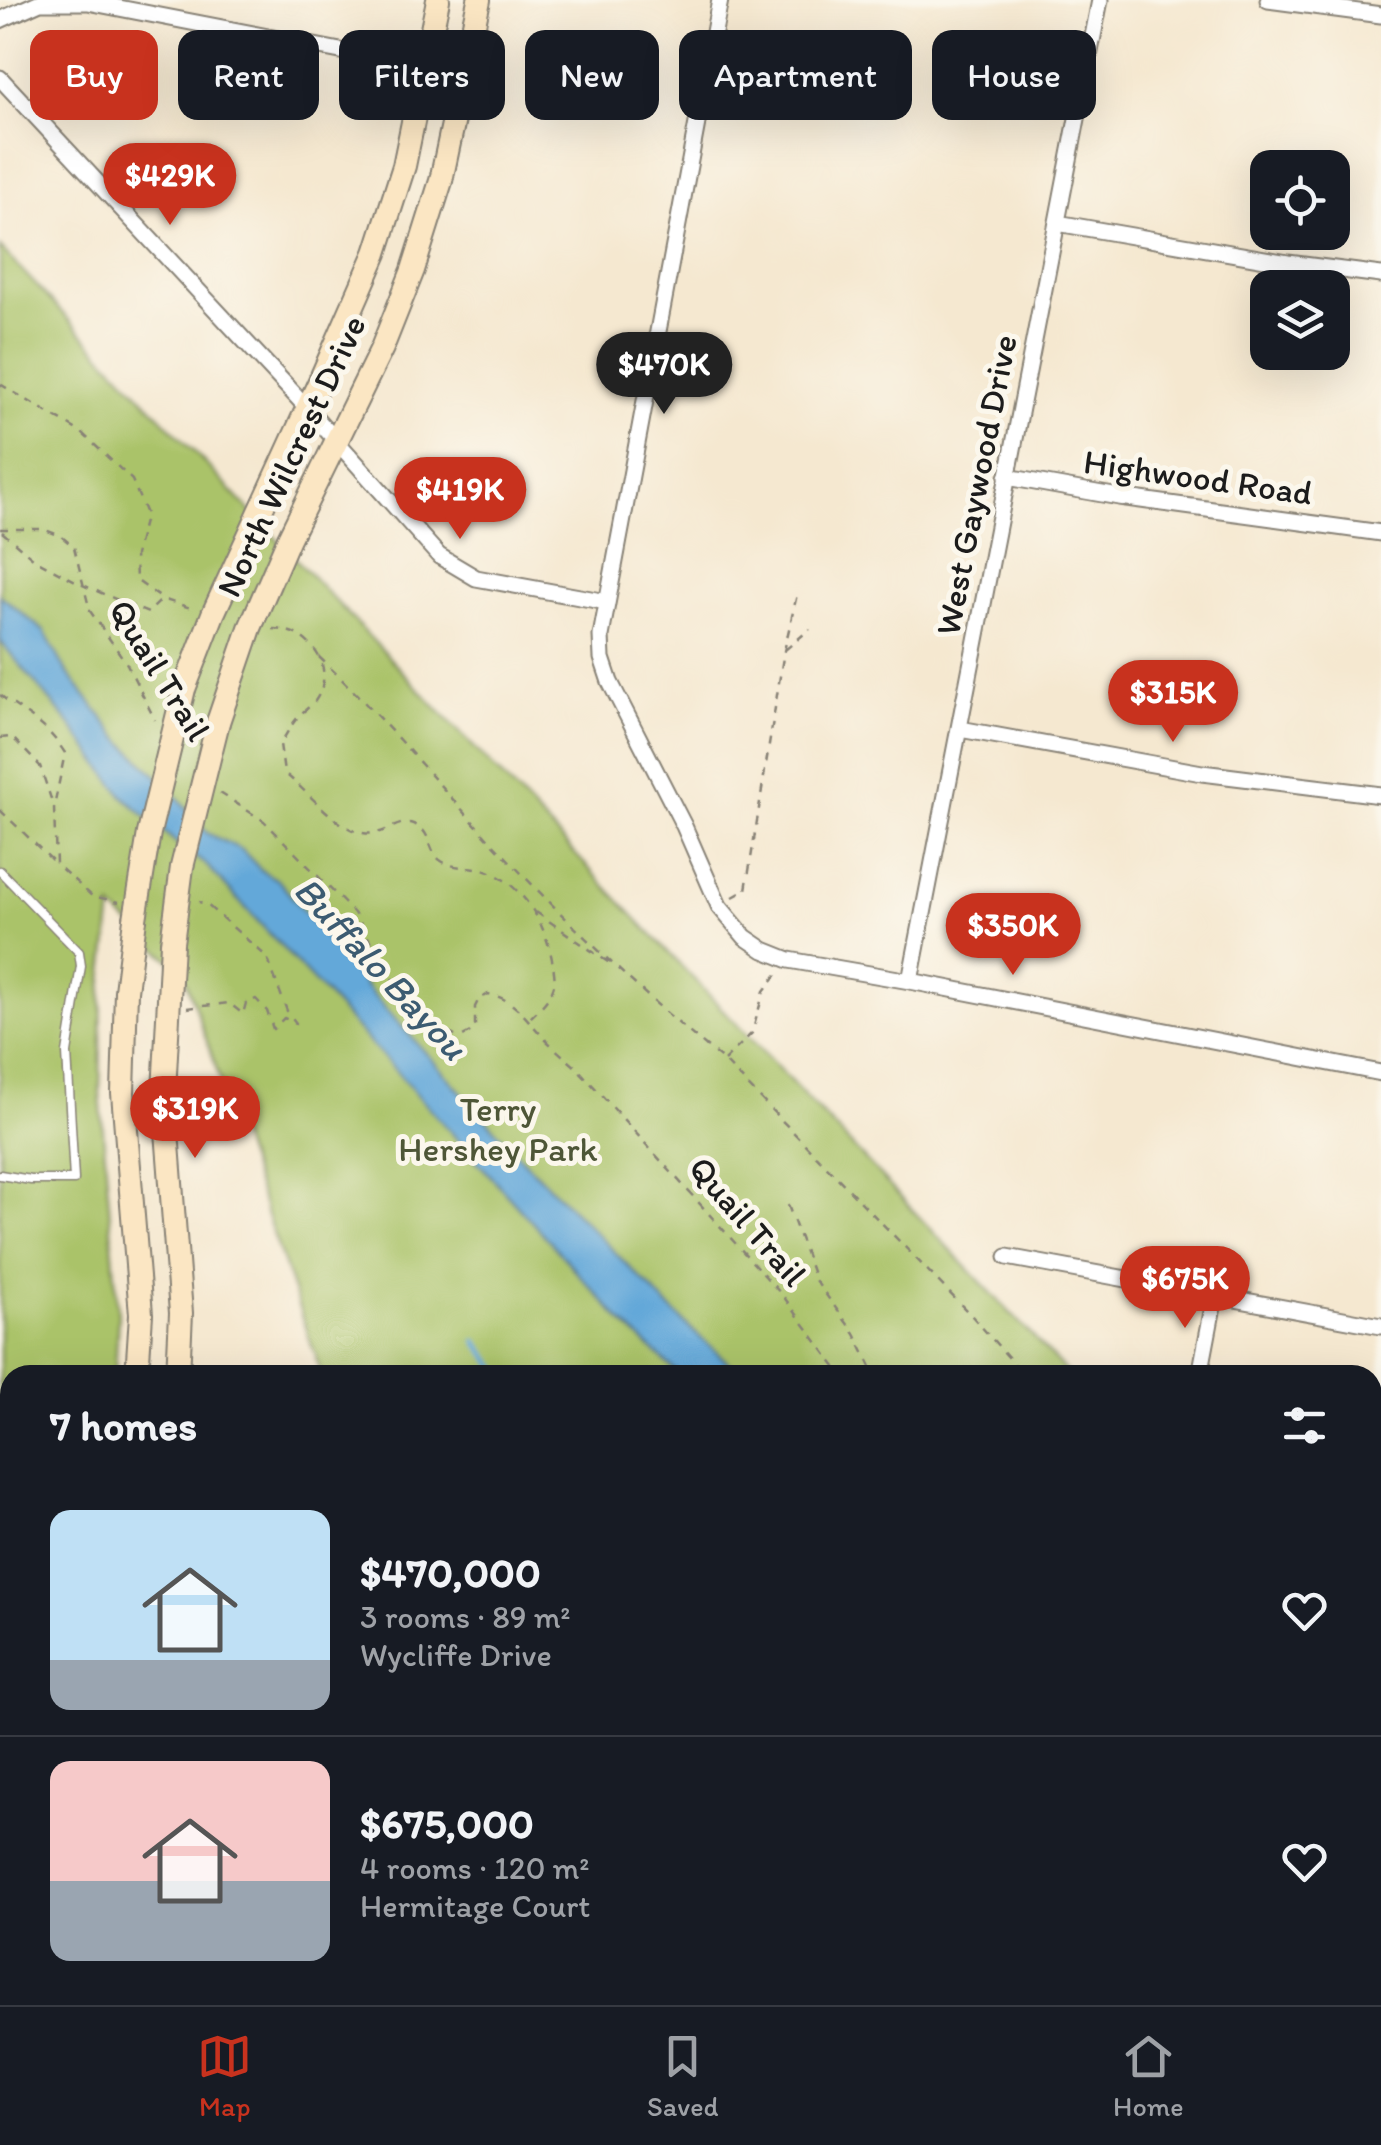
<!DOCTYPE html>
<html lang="en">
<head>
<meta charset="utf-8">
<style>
  :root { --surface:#171b24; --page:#242831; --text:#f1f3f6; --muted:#9ea1a6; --line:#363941; --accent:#c8321e }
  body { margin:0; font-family:Itim,sans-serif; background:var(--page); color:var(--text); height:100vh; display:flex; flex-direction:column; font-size:38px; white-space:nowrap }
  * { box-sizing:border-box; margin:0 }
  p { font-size:32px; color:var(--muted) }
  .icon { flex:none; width:55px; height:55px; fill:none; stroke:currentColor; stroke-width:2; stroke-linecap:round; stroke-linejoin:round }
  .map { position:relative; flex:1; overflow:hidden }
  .details { position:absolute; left:0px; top:1365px; width:1382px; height:640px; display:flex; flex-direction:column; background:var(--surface); border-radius:30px 30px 0 0; box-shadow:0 10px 40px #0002 }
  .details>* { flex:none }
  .hud { position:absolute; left:30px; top:30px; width:1322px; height:90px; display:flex; gap:20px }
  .controls { position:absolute; left:1250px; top:150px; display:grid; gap:20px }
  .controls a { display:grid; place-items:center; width:100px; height:100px; border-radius:20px; background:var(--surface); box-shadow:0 10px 40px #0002; font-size:50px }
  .price { position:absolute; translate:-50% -85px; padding:0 22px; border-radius:35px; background:var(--accent); color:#fff; font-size:32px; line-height:65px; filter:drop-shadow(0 2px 5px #0008) }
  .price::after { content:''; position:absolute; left:50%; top:60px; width:30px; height:22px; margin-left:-15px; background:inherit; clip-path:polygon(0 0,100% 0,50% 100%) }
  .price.on { background:#222; color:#fff }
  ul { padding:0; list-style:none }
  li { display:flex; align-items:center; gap:30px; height:250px; padding:0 50px }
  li+li { border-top:2px solid var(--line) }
  li span { display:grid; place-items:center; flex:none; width:280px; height:200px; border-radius:20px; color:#555 }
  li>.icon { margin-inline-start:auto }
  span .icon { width:120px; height:120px; fill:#fffc; stroke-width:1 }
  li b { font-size:42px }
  h2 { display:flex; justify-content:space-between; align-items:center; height:120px; padding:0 50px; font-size:42px }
  .chip { padding:0 35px; border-radius:20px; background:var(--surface); box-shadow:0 10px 40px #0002; font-size:35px; line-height:90px }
  .chip.on { background:var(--accent); color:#fff }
  .dock { display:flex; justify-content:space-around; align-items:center; height:140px; border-top:2px solid var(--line); background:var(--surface); font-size:28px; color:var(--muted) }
  .dock a { display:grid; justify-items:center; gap:5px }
  .dock .on { color:var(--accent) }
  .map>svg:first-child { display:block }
</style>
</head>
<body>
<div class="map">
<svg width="1381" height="2005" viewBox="0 0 1381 2005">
  <rect width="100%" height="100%" fill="#fbf7ec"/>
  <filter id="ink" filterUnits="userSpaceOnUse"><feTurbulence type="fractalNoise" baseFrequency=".01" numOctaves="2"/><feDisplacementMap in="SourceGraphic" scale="20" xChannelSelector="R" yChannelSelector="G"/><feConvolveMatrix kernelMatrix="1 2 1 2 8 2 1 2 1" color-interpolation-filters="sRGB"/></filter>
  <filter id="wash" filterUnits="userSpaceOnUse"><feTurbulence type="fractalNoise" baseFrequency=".0048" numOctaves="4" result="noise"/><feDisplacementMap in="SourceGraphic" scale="40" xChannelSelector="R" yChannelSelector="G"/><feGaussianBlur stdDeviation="2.25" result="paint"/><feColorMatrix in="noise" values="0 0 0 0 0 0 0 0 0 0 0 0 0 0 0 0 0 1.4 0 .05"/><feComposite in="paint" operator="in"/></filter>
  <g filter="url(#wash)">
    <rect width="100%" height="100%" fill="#f5e8d0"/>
    <path fill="#aac369" stroke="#637042" stroke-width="2.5" d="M0,247l1069,1128h-747l-139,-403 -71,-64 -10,81 -2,104 18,221 -3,61h-105v409l-10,17z
      M1373,1650l8,9v346h-489l-2,-2 7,-8h475z
      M443,1995h114l-1,10h-115z"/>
    <path fill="#64a8d9" stroke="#40627a" stroke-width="2.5" d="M0,595l44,36 23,41 49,63 58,58 33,40 35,17 20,21 16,9 96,116 151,166 166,167 51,46h-62l-57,-52 -237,-263 -179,-194 -26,-19 -58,-51 -53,-72 -70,-83z
      M1265,1995h59l11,10h-59z"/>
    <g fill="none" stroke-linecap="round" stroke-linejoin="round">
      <path stroke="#64a8d9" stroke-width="5" d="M476,1341l26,34
        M845,2005l5,-10"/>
    </g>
  </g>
  <g filter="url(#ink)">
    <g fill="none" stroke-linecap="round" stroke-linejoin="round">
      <defs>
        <path id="lane" d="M0,871l79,81 2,14 -14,87 7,127h-43l-31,-5
          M404,1995l14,3
          M306,2005l2,-10"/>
        <path id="street" d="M720,0l-119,636 1,22 8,24 74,144 35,80 26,31 19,13 25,10 121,21 471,92
          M1268,0l113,15
          M0,20l40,-18h48l376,73
          M0,78l298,320 141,158 37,22 131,24
          M1057,223l231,40 93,12
          M1007,477l112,20 262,36
          M960,729l242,44 179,22
          M910,981l190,-981
          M1007,1257l374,69
          M1200,1375l15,-79
          M1379,1587l2,-12
          M678,2005l1,-10"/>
        <path id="secondary" d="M184,689l29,-75 106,-231 57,-130 28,-87 34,-166
          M218,722l32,-94 39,-90 93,-190 31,-78 28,-89 38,-181
          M135,919l-9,72 -3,102 18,221 -4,61
          M172,943l-8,149 17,221 -3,62
          M0,1839l10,-16
          M0,1916l10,-16"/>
      </defs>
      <use href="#lane" stroke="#888276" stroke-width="11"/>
      <use href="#street" stroke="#888276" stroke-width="19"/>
      <use href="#secondary" stroke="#888276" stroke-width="26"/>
      <path stroke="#888276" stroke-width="2.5" stroke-dasharray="8 8" stroke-linecap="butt" d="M0,384l82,49 50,47 14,34 -11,41 1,25 25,18
        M0,529h43l18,7 13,11 16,64 37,53 28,56
        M2,532l32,27 51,27 63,27 14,-14 32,10
        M273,629c18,1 29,6 41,20 12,16 13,35 1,52 -5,6 -12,10 -17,16 -7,8 -12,18 -18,27l4,29c20,15 49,50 71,58 29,10 40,-13 58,-7 19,6 14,26 27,36 15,11 35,4 51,12 36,18 56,55 62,93 1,7 3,16 0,23 -4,12 -14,21 -23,30
        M785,650l25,-21
        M319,657c59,56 112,119 167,179 74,79 153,157 238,225l247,254 53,60
        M0,695c27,21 45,27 65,58l-11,54
        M0,738l12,-1 28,29 14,42 2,56 36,32 27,6
        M220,793l44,28 90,92 48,82 9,12 12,11 32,18h8l7,-4 5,-6v-19l3,-6 10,-7c27,4 41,29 59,47 10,10 21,19 31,28l205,227 59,79
        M0,810l56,54
        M733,897l13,-7 38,-239 14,-61
        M536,912l76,53
        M187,1008l42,-5 14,11 3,-11 10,-4 11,12 6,18 11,-11 12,5 -9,-12 -20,-54 -61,-53 -7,-2
        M724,1061l28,-28 12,-42 14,-18
        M788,1205l27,75 40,54 20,41
        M1372,1702l9,7
        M1372,1866l9,6
        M1372,1927l9,11
        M502,2005l3,-10"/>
      <use href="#lane" stroke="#fff" stroke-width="8"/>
      <use href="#street" stroke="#fff" stroke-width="15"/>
      <use href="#secondary" stroke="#fbe6c3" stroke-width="22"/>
      <defs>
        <path id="secondary-bridge" d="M135,919l14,-86 35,-144
          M172,943l10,-76 36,-145"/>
      </defs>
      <use href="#secondary-bridge" stroke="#888276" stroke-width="26" stroke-linecap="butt"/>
      <use href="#secondary-bridge" stroke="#fbe6c3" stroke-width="22"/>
    </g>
  </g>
  <g text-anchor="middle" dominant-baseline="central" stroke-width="10" stroke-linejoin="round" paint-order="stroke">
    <g font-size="35" fill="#1c1c1c" stroke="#fbf7ec">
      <text transform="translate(291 456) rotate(-65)">North Wilcrest Drive</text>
      <text transform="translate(1198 477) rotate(8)">Highwood Road</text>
      <text transform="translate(976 485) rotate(-79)">West Gaywood Drive</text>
      <text transform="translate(160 670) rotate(58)">Quail Trail</text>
      <text transform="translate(748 1221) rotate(49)">Quail Trail</text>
    </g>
    <g font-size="35" fill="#4e5637" stroke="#fbf7ec">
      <text x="498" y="1109">Terry<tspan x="498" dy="40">Hershey Park</tspan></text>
    </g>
    <g font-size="38" font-style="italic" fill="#3c5b71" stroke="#fbf7ec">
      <text transform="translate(381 968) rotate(47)">Buffalo Bayou</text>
    </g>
  </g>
</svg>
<div class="controls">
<a><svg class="icon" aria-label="locate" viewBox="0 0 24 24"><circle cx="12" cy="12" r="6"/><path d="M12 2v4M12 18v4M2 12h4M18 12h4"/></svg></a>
<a><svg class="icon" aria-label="layers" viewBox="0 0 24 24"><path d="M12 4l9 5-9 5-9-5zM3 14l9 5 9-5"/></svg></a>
</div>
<b class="price" style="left:170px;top:228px">$429K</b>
<b class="price on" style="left:664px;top:417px">$470K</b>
<b class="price" style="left:460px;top:542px">$419K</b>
<b class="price" style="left:1173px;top:745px">$315K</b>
<b class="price" style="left:1013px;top:978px">$350K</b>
<b class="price" style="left:195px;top:1161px">$319K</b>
<b class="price" style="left:1185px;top:1331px">$675K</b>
<div class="hud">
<a class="chip on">Buy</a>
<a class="chip">Rent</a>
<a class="chip">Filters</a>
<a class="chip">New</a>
<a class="chip">Apartment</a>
<a class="chip">House</a>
</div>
<section class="details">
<h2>7 homes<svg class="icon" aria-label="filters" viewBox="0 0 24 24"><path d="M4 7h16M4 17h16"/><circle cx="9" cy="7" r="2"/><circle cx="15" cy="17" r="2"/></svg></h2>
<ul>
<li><span style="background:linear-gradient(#bfe0f5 75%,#9aa5b1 0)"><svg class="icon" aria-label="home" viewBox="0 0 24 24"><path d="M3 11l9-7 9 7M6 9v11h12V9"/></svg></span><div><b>$470,000</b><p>3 rooms · 89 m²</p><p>Wycliffe Drive</p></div><svg class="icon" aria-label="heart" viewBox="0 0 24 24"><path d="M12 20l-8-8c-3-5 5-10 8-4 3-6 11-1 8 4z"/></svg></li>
<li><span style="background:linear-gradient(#f6c9c9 60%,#9aa5b1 0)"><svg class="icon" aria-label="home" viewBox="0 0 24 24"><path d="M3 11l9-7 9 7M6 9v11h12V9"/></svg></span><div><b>$675,000</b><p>4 rooms · 120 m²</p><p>Hermitage Court</p></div><svg class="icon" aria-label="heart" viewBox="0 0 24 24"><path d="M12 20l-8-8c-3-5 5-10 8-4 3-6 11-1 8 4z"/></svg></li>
</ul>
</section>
</div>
<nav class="dock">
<a class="on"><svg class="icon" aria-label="map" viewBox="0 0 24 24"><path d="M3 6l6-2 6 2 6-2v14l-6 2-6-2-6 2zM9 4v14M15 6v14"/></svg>Map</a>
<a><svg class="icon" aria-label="saved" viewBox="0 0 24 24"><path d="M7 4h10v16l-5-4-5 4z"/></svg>Saved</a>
<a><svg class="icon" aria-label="home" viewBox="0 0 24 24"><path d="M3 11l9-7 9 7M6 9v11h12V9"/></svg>Home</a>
</nav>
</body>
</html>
